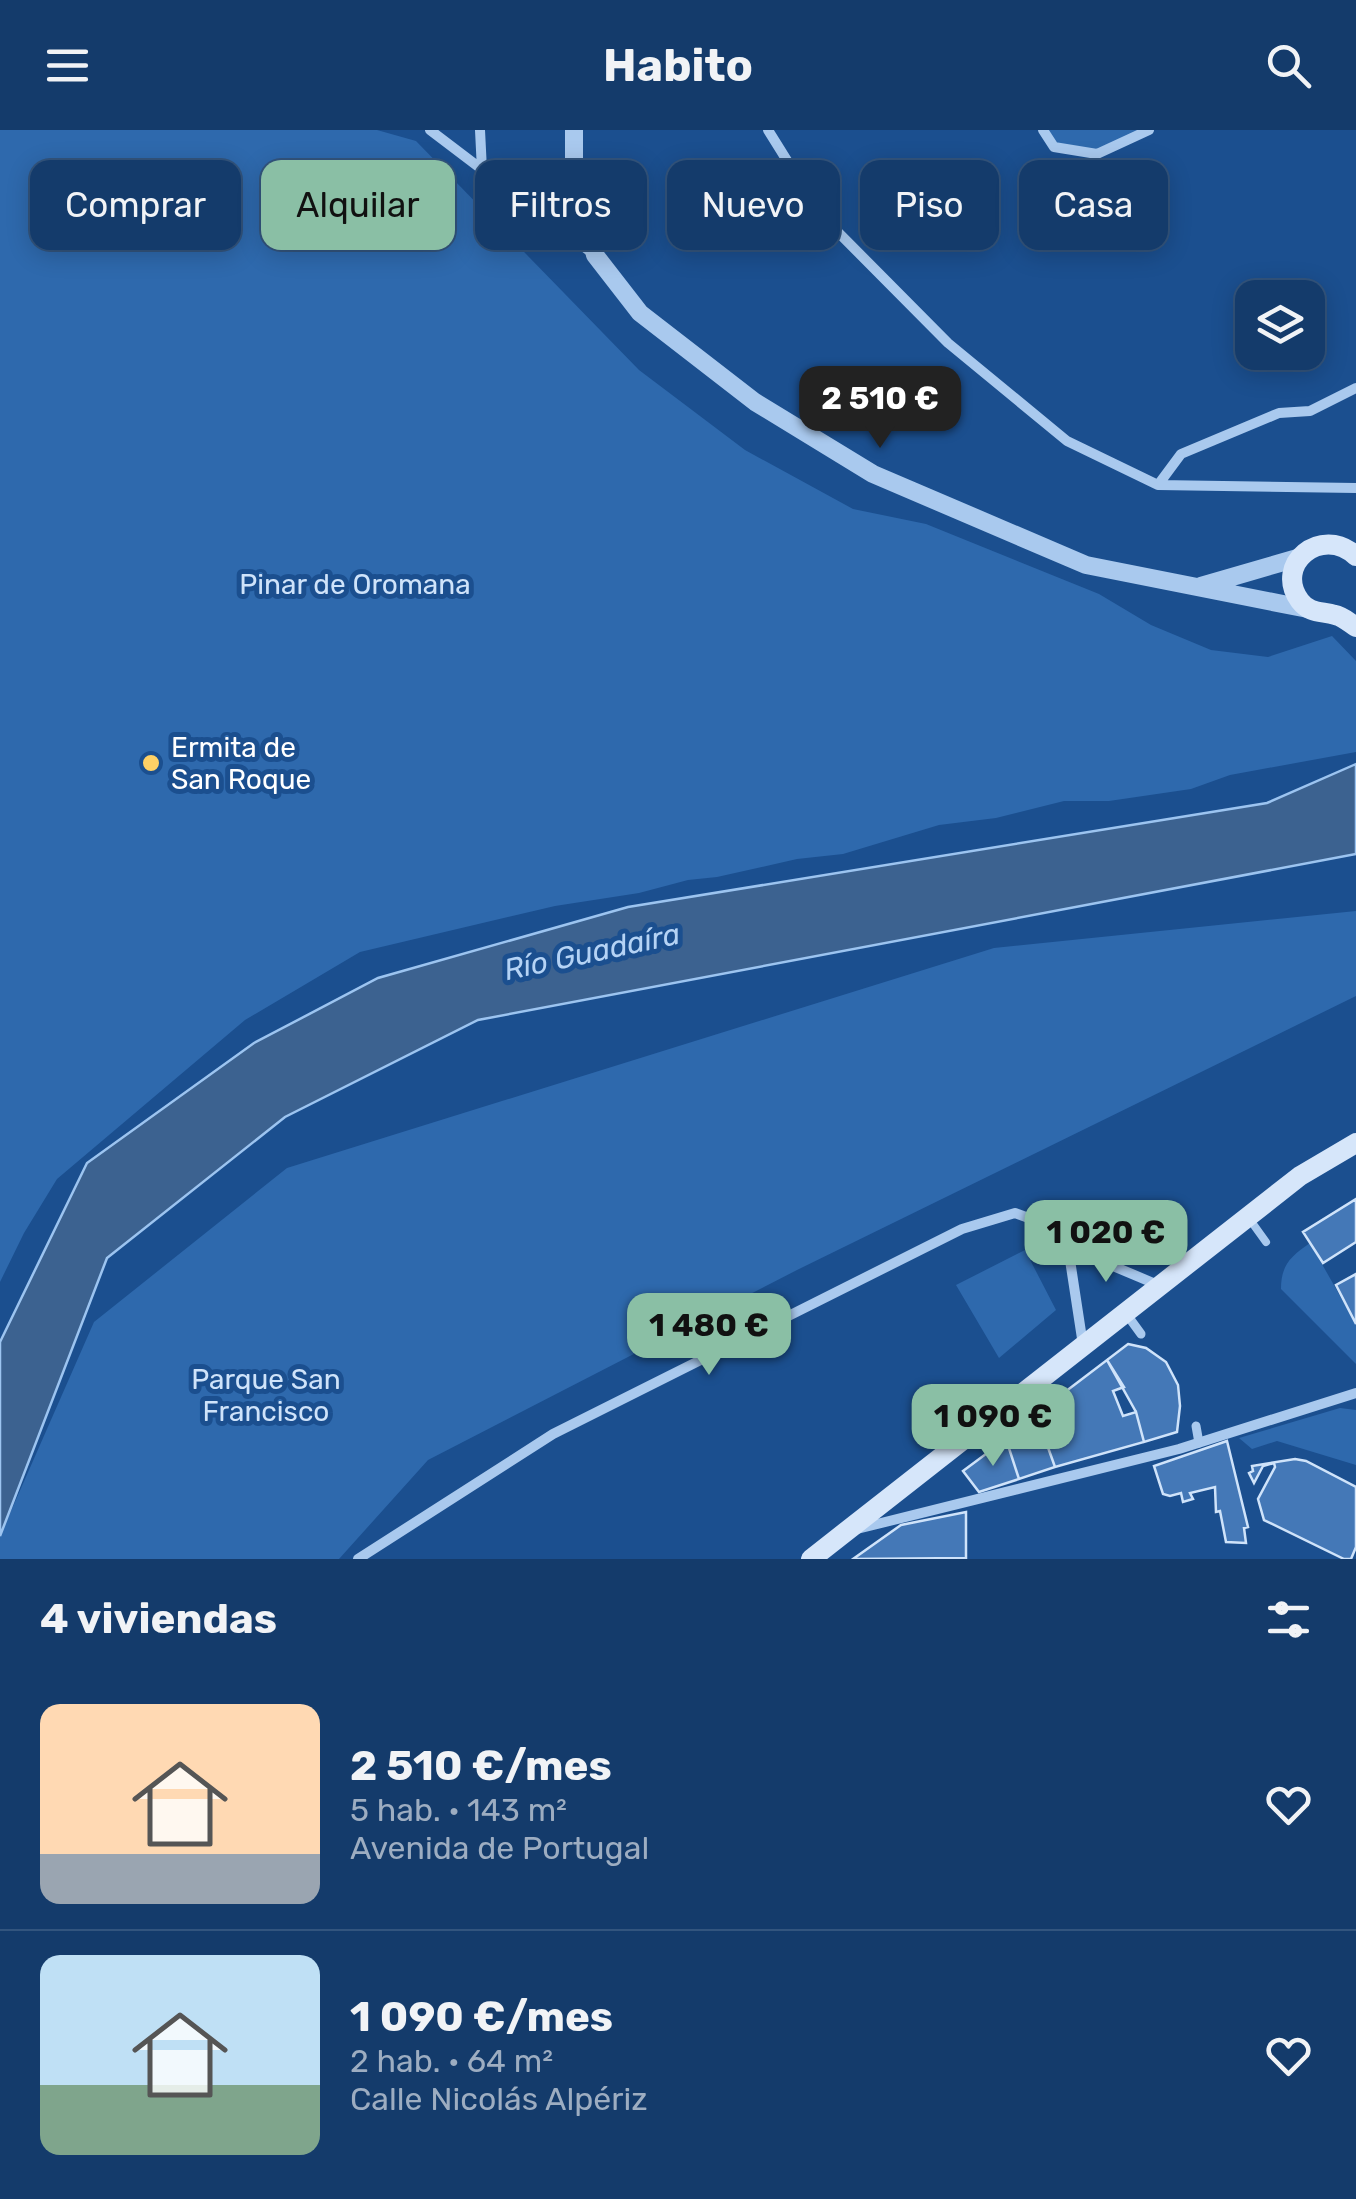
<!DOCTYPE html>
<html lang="es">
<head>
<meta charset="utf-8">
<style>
  :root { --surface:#143b6b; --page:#1d4271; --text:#f1f3f6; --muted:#9dadc1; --line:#33557e; --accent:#8abfa5 }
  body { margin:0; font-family:Rubik,sans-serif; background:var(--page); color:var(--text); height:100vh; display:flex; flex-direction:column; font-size:38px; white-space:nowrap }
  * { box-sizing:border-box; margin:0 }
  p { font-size:32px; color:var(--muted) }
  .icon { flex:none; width:55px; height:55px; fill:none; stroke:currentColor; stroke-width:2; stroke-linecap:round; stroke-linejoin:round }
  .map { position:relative; height:1429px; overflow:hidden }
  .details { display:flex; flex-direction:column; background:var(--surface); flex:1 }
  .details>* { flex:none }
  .hud { position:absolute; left:30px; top:30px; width:1298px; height:90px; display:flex; gap:20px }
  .fabs { position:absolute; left:1235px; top:150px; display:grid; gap:20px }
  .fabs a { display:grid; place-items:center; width:90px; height:90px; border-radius:20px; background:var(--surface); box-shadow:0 5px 25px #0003,0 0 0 2px var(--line); font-size:50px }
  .price { position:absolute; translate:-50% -85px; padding:0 22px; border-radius:20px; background:var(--accent); color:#111; font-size:32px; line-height:65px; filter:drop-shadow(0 2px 5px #0008) }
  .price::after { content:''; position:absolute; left:50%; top:60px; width:30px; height:22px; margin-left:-15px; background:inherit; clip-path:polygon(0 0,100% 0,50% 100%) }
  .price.current { background:#222; color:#fff }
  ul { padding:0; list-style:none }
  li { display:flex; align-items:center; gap:30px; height:250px; padding:0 40px }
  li+li { border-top:2px solid var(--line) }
  li span { display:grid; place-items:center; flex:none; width:280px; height:200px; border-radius:20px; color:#555 }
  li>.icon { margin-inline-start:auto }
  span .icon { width:120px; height:120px; fill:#fffc; stroke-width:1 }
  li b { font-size:42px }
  h2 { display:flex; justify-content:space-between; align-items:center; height:120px; padding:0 40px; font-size:42px }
  .chip { padding:0 35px; border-radius:20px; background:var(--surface); box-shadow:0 5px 25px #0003,0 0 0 2px var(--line); font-size:35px; line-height:90px }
  .chip.current { background:var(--accent); color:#111 }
  header { display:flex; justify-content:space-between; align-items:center; height:130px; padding:0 40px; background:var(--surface); font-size:45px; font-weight:700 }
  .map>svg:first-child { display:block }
</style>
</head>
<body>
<header><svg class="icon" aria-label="menu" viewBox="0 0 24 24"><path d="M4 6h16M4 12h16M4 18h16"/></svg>Habito<svg class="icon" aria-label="search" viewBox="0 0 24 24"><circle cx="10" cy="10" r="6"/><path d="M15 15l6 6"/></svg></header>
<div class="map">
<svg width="1356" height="1429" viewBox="0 0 1356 1429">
  <rect width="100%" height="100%" fill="#1b4f8f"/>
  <path fill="#2e69ad" d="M0,0h377l39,11 223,229 106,80 108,59 73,15 173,70 52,31 60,25 57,7 64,-21 24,25v91l-126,23 -39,14 -82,12h-45l-68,17 -57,7 -96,29 -46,5 -80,18 -29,3 -49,13 -84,13 -195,46 -115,68 -188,159 -33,54 -24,49z
    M1043,0h106l-52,24 -43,-7z
    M1356,781v85l-559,274 -369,190 -89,99h-339v-23l94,-214 193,-154 707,-220z
    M1310,1113l46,81v40l-75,-75c0,-24 10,-33 29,-46z
    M1025,1120l31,60 -57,48 -43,-73z
    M1340,1278l16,2v55l-79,-24 -25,8 -13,-11z"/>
  <path fill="#3c6290" stroke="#9cc4f0" stroke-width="2.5" d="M1356,634v90l-878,166 -193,97 -178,141 -107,278v-194l87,-179 167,-120 124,-65 250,-71 639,-104z"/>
  <path fill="#4478b7" stroke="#cfe3fa" stroke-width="2.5" d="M1356,1069v43l-33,21 -20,-31z
    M1356,1144v50l-20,-39z
    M1128,1214l18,4 20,14 12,23 2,21 -3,26 -33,10 -8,-30 -29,-52z
    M1107,1230l17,27 -11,4 10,25 13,-4 8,30 -89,25 -19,-53z
    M1036,1284l19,53 -36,12 -13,-40z
    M1006,1309l13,40 -40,13 -16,-21z
    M1227,1311l21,86 -4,1 2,15 -20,-1 -6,-31 -4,1 -1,-25 -25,6 3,6 -10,3 -2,-9 -11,3 -7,-2 -9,-28z
    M1295,1329l11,2 50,26v60l-5,12h-7l-80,-39 -6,-21 17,-32 -1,-4 -11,3 -9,17 -5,-10 4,-2 -1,-5z
    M966,1382v46l-113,1 48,-34z"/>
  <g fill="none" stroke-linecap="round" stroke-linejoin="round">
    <path stroke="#a9c9ee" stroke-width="8" d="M1248,1087l18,25"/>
    <path stroke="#a9c9ee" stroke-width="9" d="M1125,1182l16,22
      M1196,1296l3,17"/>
    <path stroke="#a9c9ee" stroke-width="10" d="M430,0l162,123
      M480,0l2,40
      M768,0l53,85 127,128 119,98 91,44 198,3
      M1043,0l11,17 43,7 52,-24
      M1158,355l23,-31 98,-41 31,-2 46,-23
      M1068,1117l15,98
      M857,1399l322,-80 177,-56
      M358,1429l195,-125 409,-205 53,-16 19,7 34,27 90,38"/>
    <path stroke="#a9c9ee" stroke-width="18" d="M574,0v34l21,91 45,58 115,89 118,72 213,91 222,44
      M1201,456l100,-29"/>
    <path stroke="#d6e6fa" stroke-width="20" d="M1356,426c-35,-32 -83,9 -56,45 10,13 22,10 35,14 7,1 15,8 21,12
      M811,1429l489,-383 56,-33"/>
  </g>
  <circle fill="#ffd166" stroke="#1b4f8f" stroke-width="4" cx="151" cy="633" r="10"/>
  <g text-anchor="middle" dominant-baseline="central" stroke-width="10" stroke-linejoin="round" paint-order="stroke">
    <g font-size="28" fill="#cfe3fa" stroke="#1b4f8f">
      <text x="355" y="454">Pinar de Oromana</text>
      <text x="266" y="1249">Parque San<tspan x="266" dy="32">Francisco</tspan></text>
    </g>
    <g font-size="28" fill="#fff" stroke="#1b4f8f" text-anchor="start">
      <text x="171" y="617">Ermita de<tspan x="171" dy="32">San Roque</tspan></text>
    </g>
    <g font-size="30" font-style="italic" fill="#b5d3f5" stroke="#1b4f8f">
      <text transform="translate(592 822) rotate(-12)">Río Guadaíra</text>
    </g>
  </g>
</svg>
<div class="fabs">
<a><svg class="icon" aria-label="layers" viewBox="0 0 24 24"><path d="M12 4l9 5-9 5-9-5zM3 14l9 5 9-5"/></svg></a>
</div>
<b class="price current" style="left:880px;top:321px">2 510 €</b>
<b class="price" style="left:1106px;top:1155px">1 020 €</b>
<b class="price" style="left:709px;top:1248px">1 480 €</b>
<b class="price" style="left:993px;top:1339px">1 090 €</b>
<div class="hud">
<a class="chip">Comprar</a>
<a class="chip current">Alquilar</a>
<a class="chip">Filtros</a>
<a class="chip">Nuevo</a>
<a class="chip">Piso</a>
<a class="chip">Casa</a>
</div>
</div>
<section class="details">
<h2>4 viviendas<svg class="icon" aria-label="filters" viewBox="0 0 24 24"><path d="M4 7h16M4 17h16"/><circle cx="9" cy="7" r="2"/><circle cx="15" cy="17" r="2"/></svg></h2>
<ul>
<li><span style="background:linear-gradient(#ffd9b3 75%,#9aa5b1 0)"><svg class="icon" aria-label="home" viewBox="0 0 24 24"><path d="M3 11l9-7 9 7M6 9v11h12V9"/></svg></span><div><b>2 510 €/mes</b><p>5 hab. · 143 m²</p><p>Avenida de Portugal</p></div><svg class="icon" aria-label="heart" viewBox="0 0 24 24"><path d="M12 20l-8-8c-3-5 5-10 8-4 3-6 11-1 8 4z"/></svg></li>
<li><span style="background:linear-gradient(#bfe0f5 65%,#7fa58c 0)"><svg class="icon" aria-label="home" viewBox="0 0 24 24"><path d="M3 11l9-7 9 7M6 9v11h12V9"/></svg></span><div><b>1 090 €/mes</b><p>2 hab. · 64 m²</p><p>Calle Nicolás Alpériz</p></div><svg class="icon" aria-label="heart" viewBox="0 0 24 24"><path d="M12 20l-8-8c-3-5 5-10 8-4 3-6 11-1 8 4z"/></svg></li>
</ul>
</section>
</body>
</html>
